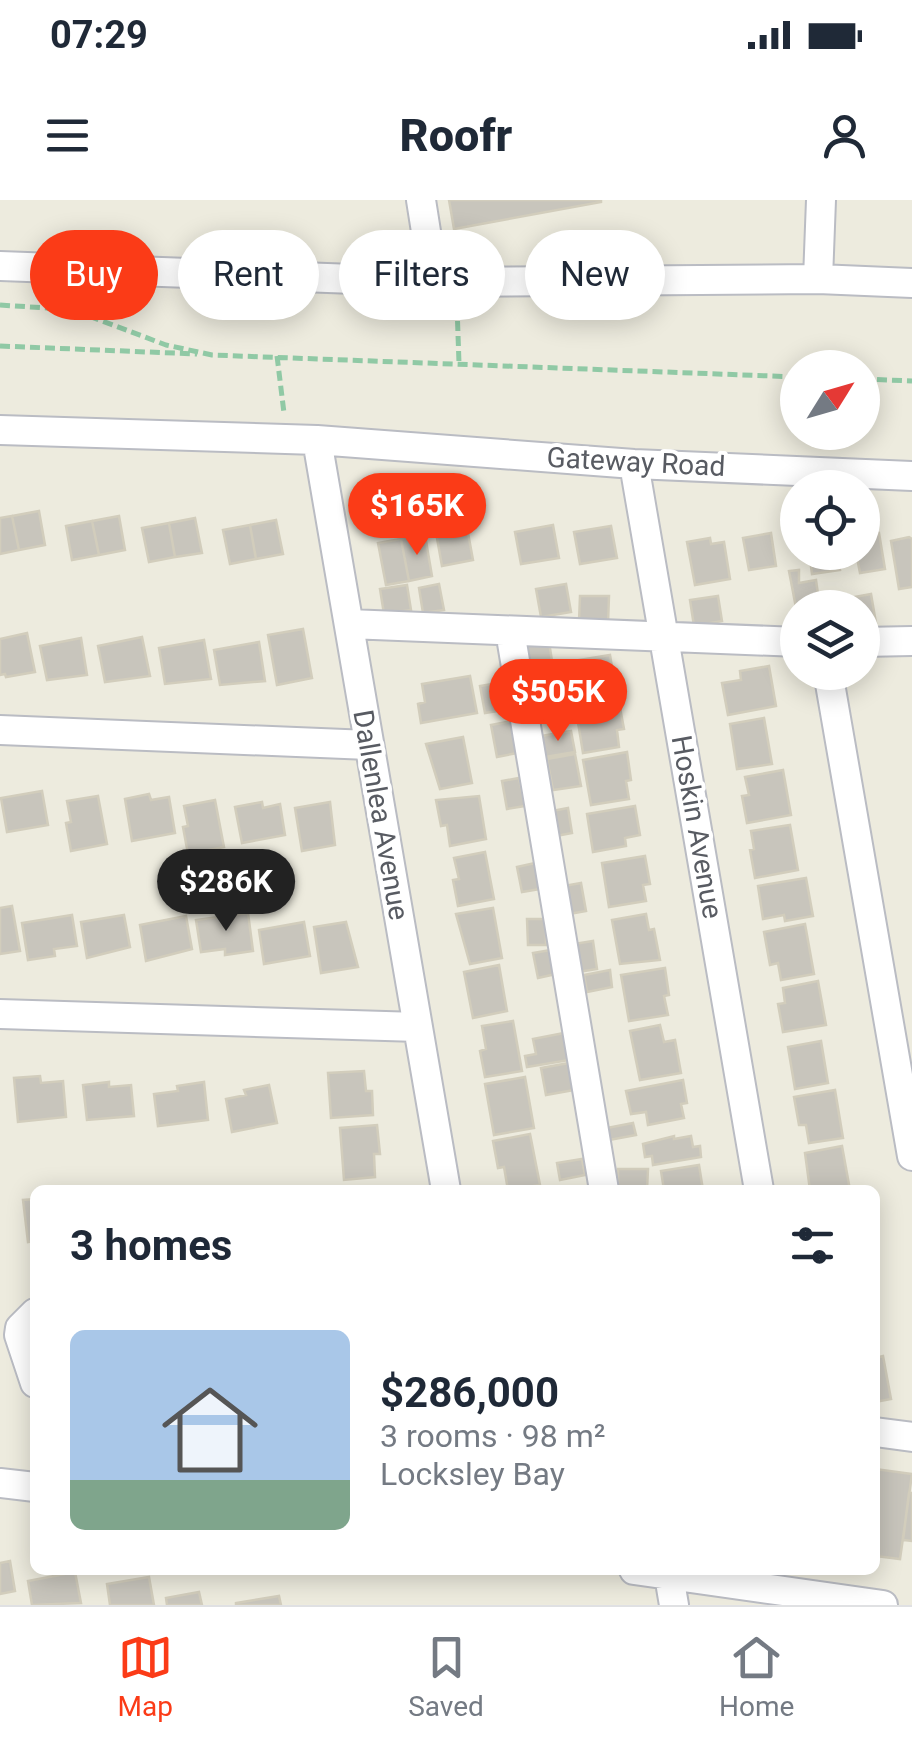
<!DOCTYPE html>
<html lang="en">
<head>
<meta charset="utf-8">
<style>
  :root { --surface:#fff; --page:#f6f6f7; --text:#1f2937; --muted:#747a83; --line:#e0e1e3; --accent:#fb3b17 }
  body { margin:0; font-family:Roboto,sans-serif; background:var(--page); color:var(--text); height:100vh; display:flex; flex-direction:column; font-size:38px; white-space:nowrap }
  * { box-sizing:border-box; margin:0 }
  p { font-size:32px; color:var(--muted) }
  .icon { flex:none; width:55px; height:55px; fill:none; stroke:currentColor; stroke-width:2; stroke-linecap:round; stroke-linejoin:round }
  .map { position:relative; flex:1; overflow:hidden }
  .sheet { position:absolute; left:30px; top:985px; width:850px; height:390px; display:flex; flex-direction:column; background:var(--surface); border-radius:15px; box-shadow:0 5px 25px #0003 }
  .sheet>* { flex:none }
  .banner { position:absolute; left:30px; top:30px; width:852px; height:90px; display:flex; gap:20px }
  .needle { width:65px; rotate:53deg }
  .fabs { position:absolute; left:780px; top:150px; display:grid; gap:20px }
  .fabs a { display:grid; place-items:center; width:100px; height:100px; border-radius:50%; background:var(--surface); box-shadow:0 5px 25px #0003; font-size:50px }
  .price { position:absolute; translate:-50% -85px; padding:0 22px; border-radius:35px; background:var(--accent); color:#fff; font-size:32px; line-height:65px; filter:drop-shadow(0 2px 5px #0008) }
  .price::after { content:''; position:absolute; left:50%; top:60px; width:30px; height:22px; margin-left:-15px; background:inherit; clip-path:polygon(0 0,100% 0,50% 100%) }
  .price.current { background:#222; color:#fff }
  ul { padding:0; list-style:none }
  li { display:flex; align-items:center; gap:30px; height:250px; padding:0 40px }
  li+li { border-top:2px solid var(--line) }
  li span { display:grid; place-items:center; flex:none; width:280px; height:200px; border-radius:15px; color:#555 }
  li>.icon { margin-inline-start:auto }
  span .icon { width:120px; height:120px; fill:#fffc; stroke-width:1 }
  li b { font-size:42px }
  h2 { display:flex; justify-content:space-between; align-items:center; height:120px; padding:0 40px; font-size:42px }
  .tag { padding:0 35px; border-radius:45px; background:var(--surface); box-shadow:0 5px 25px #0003; font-size:35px; line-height:90px }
  .tag.current { background:var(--accent); color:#fff }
  .status { display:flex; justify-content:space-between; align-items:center; height:70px; padding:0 50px; background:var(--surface); direction:ltr }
  .status svg { height:28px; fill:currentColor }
  header { display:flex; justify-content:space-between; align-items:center; height:130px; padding:0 40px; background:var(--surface); font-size:45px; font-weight:800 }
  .menu { display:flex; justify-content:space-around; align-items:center; height:140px; border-top:2px solid var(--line); background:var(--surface); font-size:28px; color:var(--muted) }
  .menu a { display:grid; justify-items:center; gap:5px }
  .menu .current { color:var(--accent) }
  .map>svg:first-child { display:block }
</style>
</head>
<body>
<div class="status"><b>07:29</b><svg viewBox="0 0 49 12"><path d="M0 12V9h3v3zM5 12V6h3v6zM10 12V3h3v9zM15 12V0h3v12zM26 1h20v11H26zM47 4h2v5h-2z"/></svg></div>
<header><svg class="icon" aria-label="menu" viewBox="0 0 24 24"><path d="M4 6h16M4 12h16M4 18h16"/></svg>Roofr<svg class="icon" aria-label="person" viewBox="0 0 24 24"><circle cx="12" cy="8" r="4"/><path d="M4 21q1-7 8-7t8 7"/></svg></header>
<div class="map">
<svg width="912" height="1405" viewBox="0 0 912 1405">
  <rect width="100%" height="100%" fill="#edebde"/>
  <path fill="#c8c5bc" stroke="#d2cdbc" stroke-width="2.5" d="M449,0h152v2l-147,27z
    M39,311l6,34 -26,5 -7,-34z
    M12,316l7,34 -19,4v-36z
    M119,316l6,34 -26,5 -7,-34z
    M195,318l7,35 -27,4 -6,-34z
    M276,320l7,34 -27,5 -6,-34z
    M92,321l7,34 -27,5 -6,-34z
    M466,322l7,38 -31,6 -7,-39z
    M169,323l6,34 -26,5 -7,-34z
    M250,325l6,34 -26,5 -7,-34z
    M553,325l6,33 -38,6 -6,-32z
    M611,326l6,32 -37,6 -6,-32z
    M771,333l5,33 -27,4 -6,-32z
    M879,333l6,36 -25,4 -4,-21h6v-16z
    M425,335l7,41 -23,5 -8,-42z
    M909,337l3,2v48l-13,2 -8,-48z
    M710,338l1,6 13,-2 6,37 -35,6 -8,-43z
    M401,339l8,42 -23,4 -8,-42z
    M809,352h28l3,18 -28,4z
    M799,370v13l17,-3 4,28h-22l-1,5 -8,-42z
    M439,384l5,26 -21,3 -4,-25z
    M566,384l5,28 -30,5 -5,-28z
    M407,385l4,25 -27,4 -4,-25z
    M871,394l5,29 -14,3v-18h-12l-1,-10z
    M580,396h29l-1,27 -29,-1z
    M718,396l4,25 -28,5 -4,-26z
    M303,429l9,49 -35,7 -9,-50z
    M27,433l8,39 -29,5 -1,-3 -5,1v-36z
    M142,437l8,39 -45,6 -7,-36z
    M81,438l6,37 -40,5 -7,-34z
    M204,440l7,39 -46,5 -6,-36z
    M259,442l6,39 -45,4 -6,-35z
    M549,442l3,19 -27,5 -3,-19z
    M610,455l5,30 -16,3 2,10 -33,6 -7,-41z
    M769,466l7,40 -48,9 -6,-32 19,-3 -1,-9z
    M470,476l7,37 -56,10 -3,-19 7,-2 -3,-18z
    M505,482l5,27 -25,4 -5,-27z
    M619,502l5,27 -7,1 2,17 -36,6 -7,-43z
    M764,518l8,46 -35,5 -7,-45z
    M512,521l5,32 -20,4 -6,-32z
    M571,531l4,21 -30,5 -4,-21z
    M463,537l9,46 -32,6 -14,-45z
    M627,552l4,28 -5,1 3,18 -38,6 -8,-45z
    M575,554l6,32 -28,4 -6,-31z
    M783,570l8,45 -44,8 -5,-27 7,-1 -4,-18z
    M519,578l6,28 -18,3 -5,-28z
    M42,591l6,34 -41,7 -6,-34z
    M149,594l2,6 18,-3 6,36 -43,8 -7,-42z
    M98,596l9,48 -36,7 -5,-28 5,-1 -4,-21z
    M479,596l7,43 -36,7 -3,-21 -6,1 -5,-26z
    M215,600l9,47 -36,7 -5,-27 5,-1 -4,-20z
    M262,602l1,6 17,-4 5,31 -43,8 -7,-36z
    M330,602l5,43 -33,6 -7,-43z
    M635,606l5,29 -15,3 1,8 -33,6 -6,-38z
    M568,608l4,25 -16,3 -4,-25z
    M790,625l8,45 -43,8 -5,-28 4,-1 -3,-18z
    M485,652l9,47 -36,7 -5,-26 6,-1 -5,-21z
    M645,656l5,28 -7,1 3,16 -37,6 -7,-44z
    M535,663l5,26 -18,3 -5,-25z
    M806,678l7,38 -28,5 -1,-6 -21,4 -5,-33z
    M581,683l5,28 -17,3 -5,-28z
    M12,706l8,45 -20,3v-46z
    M493,708l9,50 -32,6 -14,-50z
    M248,713l5,38 -28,4v-6l-24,3 -5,-32z
    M646,714l3,16 5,-1 6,31 -40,4 -8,-44z
    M72,715l5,31 -23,3 1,7 -27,4 -6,-37z
    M124,715l6,32 -43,11 -6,-36z
    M186,716l6,33 -46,12 -6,-36z
    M527,719h19v26h-18z
    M304,722l6,34 -46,8 -5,-34z
    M346,722l12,45 -37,6 -7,-46z
    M805,724l9,50 -33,6 -3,-17 -8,2 -6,-33z
    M593,741l4,28 -19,3 -4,-28z
    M551,750l5,24 -18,4 -5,-25z
    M499,765l8,46 -34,7 -9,-46z
    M665,768l4,27 -5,1 4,19 -39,6 -8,-46z
    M610,770l2,17 -25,5 -3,-17z
    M818,781l8,44 -43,7 -5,-28 7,-1 -2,-15z
    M513,821l9,50 -37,6 -5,-26 6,-2 -4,-23z
    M660,825l4,17 11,-2 6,33 -41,7 -10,-49z
    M564,833l5,27 -42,7 -2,-11 11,-2 -3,-15z
    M821,841l7,42 -33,6 -7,-42z
    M569,863l5,27 -28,5 -5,-27z
    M364,871l2,20h6l1,24 -42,3 -3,-45z
    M40,876l1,7 22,-2 3,36 -48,5 -4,-44z
    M525,877l9,51 -40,7 -9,-51z
    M683,880l4,23 -6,1 3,14 -36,7 -2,-13 -15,2 -5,-23z
    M109,882v5l22,-2 3,31 -47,4 -4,-35z
    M204,882l4,38 -50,6 -4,-32 24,-3 -1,-5z
    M269,885l8,38 -45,9 -6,-33 20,-4 -2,-5z
    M835,890l8,48 -34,5 -3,-18h-7l-5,-28z
    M633,923l3,12 -27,5 -2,-12z
    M377,925l3,29h-6l1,23 -31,3 -4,-52z
    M530,934l10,51 -32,5 -4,-23 -6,1 -5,-27z
    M674,936v3l17,-3 2,11 7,-1 1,11 -48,8 -1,-9 -7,1 -2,-13z
    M842,946l8,44h-40l-5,-37z
    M582,959l3,16 -25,5 -3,-17z
    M699,965l4,25h-39l-3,-19z
    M618,969h30l-1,21h-29z
    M35,999v42l-7,1 -5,-42z
    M883,1156l8,43 -16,3v-44z
    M875,1269l37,5 -12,85 -25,-3z
    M909,1293h3v48l-9,-1z
    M10,1361l5,30 -15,3v-31z
    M75,1372l6,31 -49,2 -4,-24z
    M149,1377l5,28h-44l-3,-21z
    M199,1392l3,13h-35l-1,-7z
    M279,1396l2,9h-45v-2z"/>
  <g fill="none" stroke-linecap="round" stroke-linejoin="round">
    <defs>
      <path id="minor" d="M421,0l13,82
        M0,66l434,16 384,-3 94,4
        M818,79l3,-79
        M0,230l317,10 317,24 278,12
        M317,240l129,750
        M634,264l125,726
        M349,424l449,18
        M510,431l94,559
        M862,442l50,-1
        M828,472l84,484
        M0,530l369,15
        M0,814l418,13
        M35,1113l-15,15 -1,7 16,48
        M875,1232l37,5
        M0,1283l35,4
        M634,1370l249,35
        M668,1370l6,35"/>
    </defs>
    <use href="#minor" stroke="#babcc3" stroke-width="32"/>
    <path stroke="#90c9a5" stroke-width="5" stroke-dasharray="10 5" stroke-linecap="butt" d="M0,105l47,3 42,8 77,29 46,10 586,22
      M457,106l2,57
      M0,146l197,8
      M277,156l7,57
      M862,179l50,2"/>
    <use href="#minor" stroke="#fff" stroke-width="28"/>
  </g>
  <g text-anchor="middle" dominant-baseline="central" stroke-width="8" stroke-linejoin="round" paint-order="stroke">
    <g font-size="28" fill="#585b62" stroke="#fff">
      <text transform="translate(636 262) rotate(3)">Gateway Road</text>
      <text transform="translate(381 615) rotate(80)">Dallenlea Avenue</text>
      <text transform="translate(697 627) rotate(80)">Hoskin Avenue</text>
    </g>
  </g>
</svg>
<div class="fabs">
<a><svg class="needle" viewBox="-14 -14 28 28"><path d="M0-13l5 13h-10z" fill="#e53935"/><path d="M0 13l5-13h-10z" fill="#747a83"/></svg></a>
<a><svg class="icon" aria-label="locate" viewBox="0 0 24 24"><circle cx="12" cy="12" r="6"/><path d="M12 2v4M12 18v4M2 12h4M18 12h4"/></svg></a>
<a><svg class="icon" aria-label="layers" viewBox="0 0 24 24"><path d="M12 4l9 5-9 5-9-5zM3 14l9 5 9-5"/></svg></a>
</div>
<b class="price" style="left:417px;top:358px">$165K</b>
<b class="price" style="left:558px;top:544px">$505K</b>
<b class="price current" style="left:226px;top:734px">$286K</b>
<div class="banner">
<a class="tag current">Buy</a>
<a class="tag">Rent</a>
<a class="tag">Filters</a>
<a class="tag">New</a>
</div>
<section class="sheet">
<h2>3 homes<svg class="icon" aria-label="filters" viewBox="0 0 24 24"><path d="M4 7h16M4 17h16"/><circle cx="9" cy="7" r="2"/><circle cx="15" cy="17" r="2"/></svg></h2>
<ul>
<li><span style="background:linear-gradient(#a9c7e8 75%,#7fa58c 0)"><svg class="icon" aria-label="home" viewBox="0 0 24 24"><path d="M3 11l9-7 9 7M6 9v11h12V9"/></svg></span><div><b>$286,000</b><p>3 rooms · 98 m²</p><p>Locksley Bay</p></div></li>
</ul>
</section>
</div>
<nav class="menu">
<a class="current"><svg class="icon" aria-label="map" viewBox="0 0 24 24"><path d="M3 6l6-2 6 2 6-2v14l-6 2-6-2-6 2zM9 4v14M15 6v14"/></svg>Map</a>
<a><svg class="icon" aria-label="saved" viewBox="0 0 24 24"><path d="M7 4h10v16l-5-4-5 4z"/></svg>Saved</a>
<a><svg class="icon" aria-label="home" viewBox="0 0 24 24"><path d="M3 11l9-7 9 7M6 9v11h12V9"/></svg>Home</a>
</nav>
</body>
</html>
